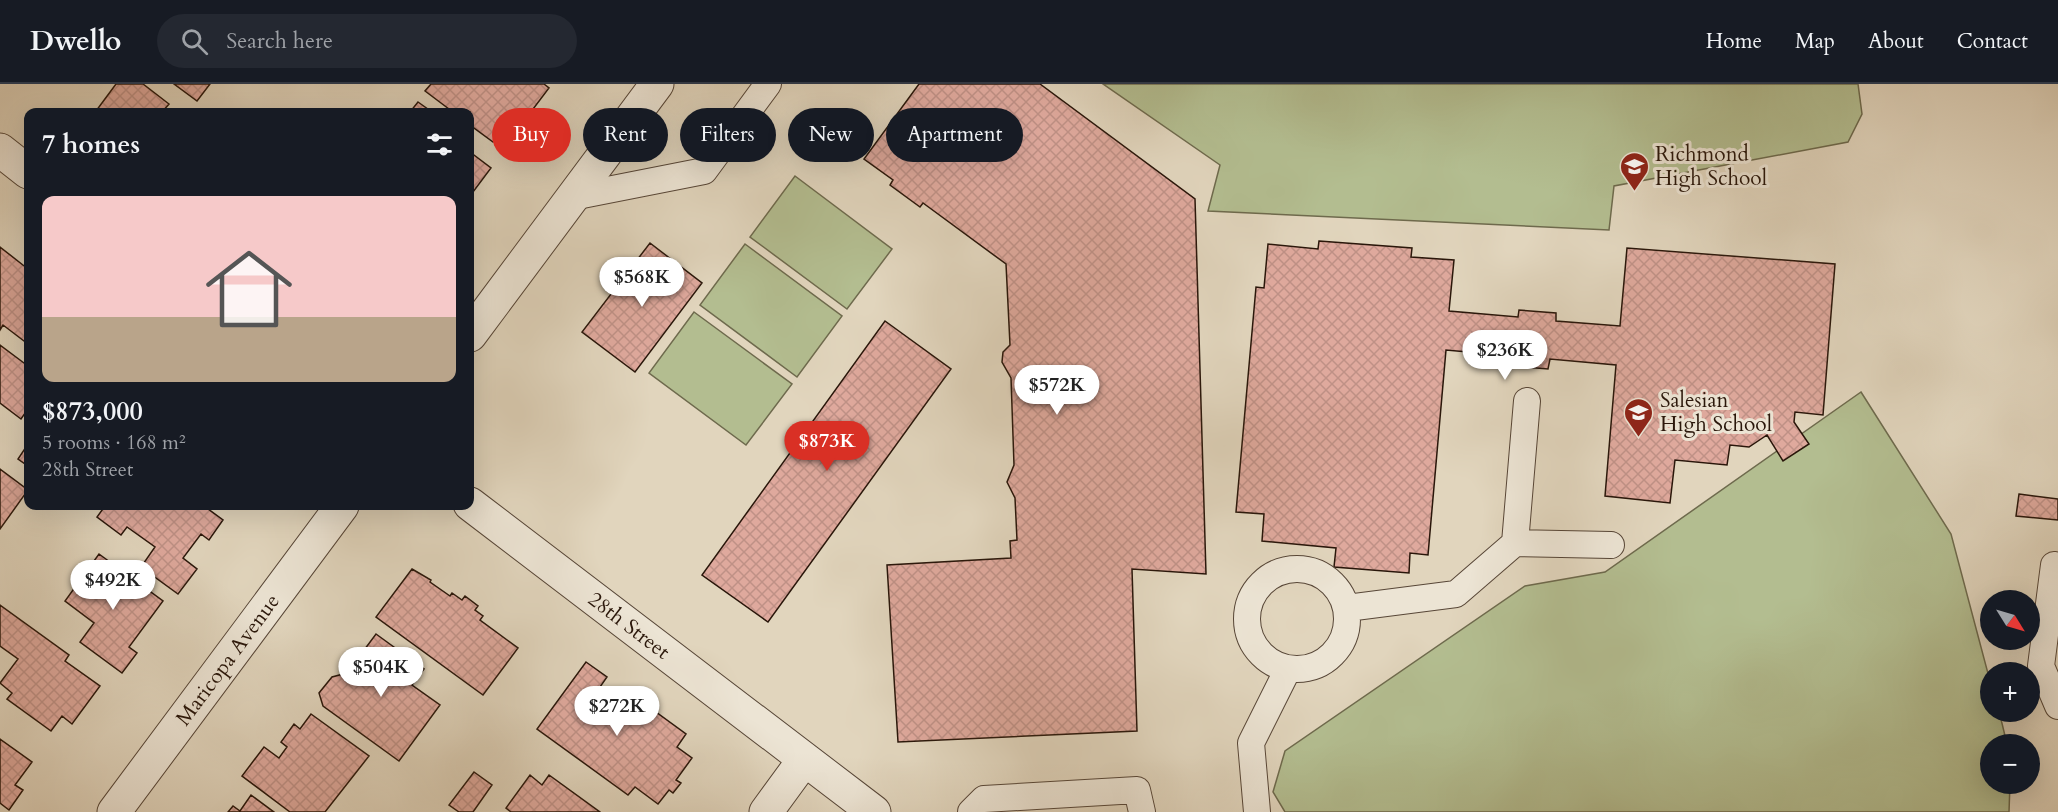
<!DOCTYPE html>
<html lang="en">
<head>
<meta charset="utf-8">
<style>
  :root { --surface:#171b24; --page:#242831; --text:#f1f3f6; --muted:#9ea1a6; --line:#363941; --accent:#d93025 }
  body { margin:0; font-family:Cardo,serif; background:var(--page); color:var(--text); height:100vh; display:flex; flex-direction:column; font-size:22px; white-space:nowrap }
  * { box-sizing:border-box; margin:0 }
  p { font-size:20px; color:var(--muted) }
  .icon { flex:none; width:33px; height:33px; fill:none; stroke:currentColor; stroke-width:2; stroke-linecap:round; stroke-linejoin:round }
  .map { position:relative; flex:1; overflow:hidden }
  .details { position:absolute; left:24px; top:24px; width:450px; height:402px; display:flex; flex-direction:column; background:var(--surface); border-radius:12px; box-shadow:0 6px 24px #0002 }
  .details>* { flex:none }
  .top-card { position:absolute; left:492px; top:24px; width:570px; height:54px; display:flex; gap:12px }
  .needle { width:39px; rotate:127deg }
  .buttons { position:absolute; left:1980px; top:506px; display:grid; gap:12px }
  .buttons a { display:grid; place-items:center; width:60px; height:60px; border-radius:50%; background:var(--surface); box-shadow:0 6px 24px #0002; font-size:30px }
  .price { position:absolute; translate:-50% -51px; padding:0 14px; border-radius:21px; background:#fff; color:#222; font-size:20px; line-height:39px; filter:drop-shadow(0 2px 3px #0008) }
  .price::after { content:''; position:absolute; left:50%; top:36px; width:18px; height:14px; margin-left:-9px; background:inherit; clip-path:polygon(0 0,100% 0,50% 100%) }
  .price.selected { background:var(--accent); color:#fff }
  ul { padding:0; list-style:none }
  li { display:grid; align-content:center; gap:12px; height:318px; padding:0 18px }
  li span { display:grid; place-items:center; height:186px; border-radius:12px; color:#555 }
  li>.icon { margin-inline-start:auto }
  span .icon { width:108px; height:108px; fill:#fffc; stroke-width:1 }
  li b { font-size:26px }
  h2 { display:flex; justify-content:space-between; align-items:center; height:72px; padding:0 18px; font-size:26px }
  .chip { padding:0 21px; border-radius:27px; background:var(--surface); box-shadow:0 6px 24px #0002; font-size:21px; line-height:54px }
  .chip.selected { background:var(--accent); color:#fff }
  header { display:flex; align-items:center; gap:36px; box-sizing:border-box; height:84px; padding:0 30px; background:var(--surface); border-bottom:2px solid var(--line) }
  header strong { font-size:28px }
  nav { display:flex; gap:33px; margin-inline-start:auto; font-size:21px }
  .search { width:420px; height:54px; background:var(--page); display:flex; align-items:center; gap:15px; box-sizing:border-box; padding:0 21px; border-radius:33px; color:var(--muted); font-size:22px }
  .map>svg:first-child { display:block }
</style>
</head>
<body>
<header>
<strong>Dwello</strong>
<div class="search"><svg class="icon" aria-label="search" viewBox="0 0 24 24"><circle cx="10" cy="10" r="6"/><path d="M15 15l6 6"/></svg>Search here</div>
<nav><a>Home</a><a>Map</a><a>About</a><a>Contact</a></nav>
</header>
<div class="map">
<svg width="2058" height="728" viewBox="0 0 2058 728">
  <defs>
    <pattern id="building-cross-hatch" width="8" height="8" patternUnits="userSpaceOnUse" patternTransform="scale(1.5)"><rect width="8" height="8" fill="#dfa99d"/><path d="M0 0l8 8M0 8l8-8" fill="none" stroke="#bf9186"/></pattern>
  </defs>
  <rect width="100%" height="100%" fill="#e1d5bd"/>
  <filter id="stains"><feTurbulence type="fractalNoise" baseFrequency=".00333" numOctaves="4"/><feColorMatrix values="0 0 0 0 .2 0 0 0 0 .09 0 0 0 0 .02 0 0 0 .5 -.17"/></filter>
  <radialGradient id="worn" r=".72"><stop offset=".6" stop-color="#630" stop-opacity="0"/><stop offset="1" stop-color="#630" stop-opacity=".3"/></radialGradient>
  <path fill="#b3bd90" stroke="#6e6a4d" stroke-width="1.5" d="M1103,0h755l4,30 -14,28 -234,44 -5,44 -401,-19 12,-46z
    M795,92l97,73 -45,60 -97,-72z
    M745,160l97,72 -45,61 -97,-72z
    M694,228l98,72 -46,61 -97,-72z
    M1861,308l90,142 39,147v30h9l8,33h-17v39h20l-1,29h-724l-12,-20 12,-41 240,-165 80,-14z"/>
  <path fill="url(#building-cross-hatch)" stroke="#29160a" stroke-width="1.5" d="M116,0h27l26,20 -7,8h-64l-2,-1z
    M174,0h36l-13,17z
    M431,0h113l5,4 -31,41 -10,-7 -15,20 -23,-17v-13h-17l-28,-21z
    M919,0h121l155,115 11,375 -74,-5 5,162 -239,11 -11,-177 124,-7 -1,-17 7,-1 -2,-42 -8,-16 7,-17 -3,-87 -9,-16 1,-10 7,-7 -4,-81 -83,-61 -3,4 -30,-22 3,-5 -29,-21z
    M418,18l14,10h-22z
    M470,68l21,16 -21,28z
    M1319,157l93,7 -1,9 43,3 -5,51 69,6 1,-7 37,3v8l64,5 7,-78 208,16 -12,151 -28,-3 -1,10 15,22 -26,17 -16,-26 -18,12 -19,-2 -3,20 -52,-5 -5,43 -65,-7 11,-131 -66,-6 -2,10 -36,-3v-10l-66,-6 -18,205 -18,-2 -1,20 -75,-6 2,-19 -74,-7 2,-27 -28,-2 20,-225 8,1 4,-44 50,5z
    M650,159l52,40 -67,89 -53,-40z
    M0,163l28,22v75l-25,-19 -3,5z
    M885,237l66,48 -183,253 -66,-47z
    M0,261l28,21v43l-7,10 -21,-16z
    M28,360v22l-10,-7z
    M0,385l28,21 -28,39z
    M2019,410l39,5v21l-42,-4z
    M105,422h99l19,14 -14,20 -8,-6 -18,24 14,11 -19,25 -37,-27 14,-20 -28,-20 -6,8 -24,-18z
    M99,470l64,47 -34,46 8,6 -15,20 -42,-31 14,-19 -29,-22z
    M412,485l19,11 -1,2 20,14 2,-3 10,7 3,-4 13,10 -3,4 8,6 -3,4 38,28 -35,47 -107,-78z
    M0,521l69,50 -4,6 35,25 -28,38 -10,-8 -11,15 -44,-32 5,-6 -12,-10 18,-24 -18,-13z
    M376,550l48,35 -12,16 28,20 -41,56 -76,-55 -4,-13 13,-16 15,-4z
    M586,578l21,15 -14,20 15,11 15,-20 63,46 -9,13 15,11 -16,22 5,3 -8,10 -4,-3 -11,14 -23,-17 -7,8 -91,-66z
    M311,630l58,42 -44,56h-35l-48,-36 22,-29 15,11 8,-11 -6,-5 13,-18 6,5z
    M0,655l32,23 -17,23 8,5 -14,20 -9,-7z
    M474,688l18,13 -19,27h-14l-10,-7z
    M530,691l12,10 7,-10 51,37h-89l-5,-4z
    M251,711l23,17h-46l5,-6 7,5z"/>
  <g fill="none" stroke-linecap="round" stroke-linejoin="round">
    <defs>
      <path id="service" d="M572,113l132,-26 64,-87
        M1515,459l96,2
        M2054,481l-13,101 17,40
        M1247 535a50 50 0 1 1 100 0a50 50 0 1 1-100 0Z
        M1347,524l109,-14 59,-51 12,-142
        M971,728l13,-13 153,-9 5,22
        M1257,728l-6,-69 37,-74"/>
      <g id="minor">
        <path d="M0,66l28,22"/>
        <path d="M470,251l187,-251"/>
        <path id="s1" d="M470,420l404,308"/>
        <path id="s2" d="M114,728l228,-306"/>
        <path d="M766,728l38,-52"/>
      </g>
    </defs>
    <use href="#service" stroke="#574637" stroke-width="28"/>
    <use href="#minor" stroke="#574637" stroke-width="35"/>
    <use href="#service" stroke="#ece4d4" stroke-width="26"/>
    <use href="#minor" stroke="#ece4d4" stroke-width="33"/>
  </g>
  <defs>
    <symbol id="school-pin" viewBox="-11 -11 22 30"><path d="M0 17L-7.5 6A9.5 9.5 0 1 1 7.5 6Z" fill="#8f2418" stroke="#ece4d4"/><path d="M0-5L7-2L0 1L-7-2ZM-4 1L0 2.5L4 1V4Q0 6-4 4Z" fill="#fff"/></symbol>
  </defs>
  <g fill-rule="evenodd">
    <use href="#school-pin" x="1618" y="66" width="33" height="45"/>
    <use href="#school-pin" x="1622" y="312" width="33" height="45"/>
  </g>
  <g text-anchor="middle" dominant-baseline="central" stroke-width="6" stroke-linejoin="round" paint-order="stroke">
    <g font-size="21" fill="#29160a" stroke="#ece4d4" text-anchor="start">
      <text x="1655" y="70">Richmond<tspan x="1655" dy="24">High School</tspan></text>
      <text x="1660" y="316">Salesian<tspan x="1660" dy="24">High School</tspan></text>
    </g>
    <g font-size="21" fill="#29160a" stroke="#ece4d4">
      <text stroke="none"><textPath href="#s1" startOffset="200">28th Street</textPath></text>
      <text stroke="none"><textPath href="#s2" startOffset="190">Maricopa Avenue</textPath></text>
    </g>
  </g>
  <rect width="100%" height="100%" filter="url(#stains)"/>
  <rect width="100%" height="100%" fill="url(#worn)"/>
</svg>
<div class="buttons">
<a><svg class="needle" viewBox="-14 -14 28 28"><path d="M0-13l5 13h-10z" fill="#e53935"/><path d="M0 13l5-13h-10z" fill="#9ea1a6"/></svg></a>
<a>+</a>
<a>−</a>
</div>
<b class="price" style="left:642px;top:224px">$568K</b>
<b class="price" style="left:1505px;top:297px">$236K</b>
<b class="price" style="left:1057px;top:332px">$572K</b>
<b class="price selected" style="left:827px;top:388px">$873K</b>
<b class="price" style="left:113px;top:527px">$492K</b>
<b class="price" style="left:381px;top:614px">$504K</b>
<b class="price" style="left:617px;top:653px">$272K</b>
<div class="top-card">
<a class="chip selected">Buy</a>
<a class="chip">Rent</a>
<a class="chip">Filters</a>
<a class="chip">New</a>
<a class="chip">Apartment</a>
</div>
<section class="details">
<h2>7 homes<svg class="icon" aria-label="filters" viewBox="0 0 24 24"><path d="M4 7h16M4 17h16"/><circle cx="9" cy="7" r="2"/><circle cx="15" cy="17" r="2"/></svg></h2>
<ul>
<li><span style="background:linear-gradient(#f6c9c9 65%,#b9a48a 0)"><svg class="icon" aria-label="home" viewBox="0 0 24 24"><path d="M3 11l9-7 9 7M6 9v11h12V9"/></svg></span><div><b>$873,000</b><p>5 rooms · 168 m²</p><p>28th Street</p></div></li>
</ul>
</section>
</div>
</body>
</html>
